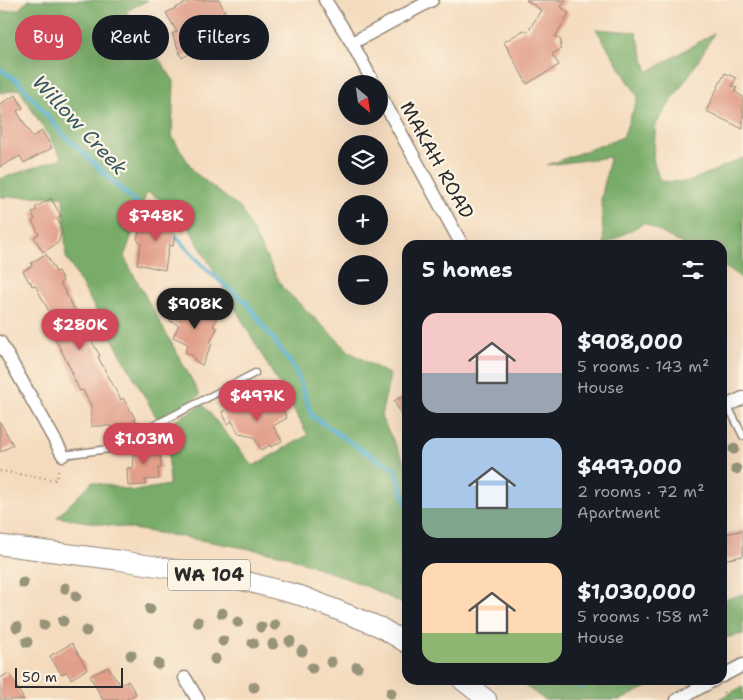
<!DOCTYPE html>
<html lang="en">
<head>
<meta charset="utf-8">
<style>
  :root { --surface:#171b24; --page:#20242c; --text:#f1f3f6; --muted:#9ea1a6; --accent:#d1495b }
  body { margin:0; font-family:"Shantell Sans",sans-serif; background:var(--page); color:var(--text); height:100vh; display:flex; flex-direction:column; font-size:19px; white-space:nowrap }
  * { box-sizing:border-box; margin:0 }
  p { font-size:16px; color:var(--muted) }
  .icon { flex:none; width:28px; height:28px; fill:none; stroke:currentColor; stroke-width:2; stroke-linecap:round; stroke-linejoin:round }
  .map { position:relative; flex:1; overflow:hidden }
  .drawer { position:absolute; left:402px; top:240px; width:325px; height:445px; display:flex; flex-direction:column; background:var(--surface); border-radius:15px; box-shadow:0 5px 20px #0002 }
  .drawer>* { flex:none }
  .hud { position:absolute; left:15px; top:15px; width:312px; height:45px; display:flex; gap:10px }
  .needle { width:32px; rotate:151deg }
  .controls { position:absolute; left:338px; top:75px; display:grid; gap:10px }
  .controls a { display:grid; place-items:center; width:50px; height:50px; border-radius:50%; background:var(--surface); box-shadow:0 5px 20px #0002; font-size:25px }
  .scale { position:absolute; left:15px; bottom:12px; width:108px; box-sizing:border-box; padding-left:5px; border:2px solid #2b2b2b; border-top:0; font-size:14px; line-height:18px; white-space:nowrap; color:#2b2b2b; -webkit-text-stroke:4px #fcf5e5; paint-order:stroke }
  .price { position:absolute; translate:-50% -42px; padding:0 11px; border-radius:18px; background:var(--accent); color:#fff; font-size:16px; line-height:32px; filter:drop-shadow(0 1px 2px #0008) }
  .price::after { content:''; position:absolute; left:50%; top:30px; width:15px; height:11px; margin-left:-8px; background:inherit; clip-path:polygon(0 0,100% 0,50% 100%) }
  .price.active { background:#222; color:#fff }
  ul { padding:0; list-style:none }
  li { display:flex; align-items:center; gap:15px; height:125px; padding:0 20px }
  li span { display:grid; place-items:center; flex:none; width:140px; height:100px; border-radius:15px; color:#555 }
  li>.icon { margin-inline-start:auto }
  span .icon { width:60px; height:60px; fill:#fffc; stroke-width:1 }
  li b { font-size:21px }
  h2 { display:flex; justify-content:space-between; align-items:center; height:60px; padding:0 20px; font-size:21px }
  .tag { padding:0 18px; border-radius:22px; background:var(--surface); box-shadow:0 5px 20px #0002; font-size:18px; line-height:45px }
  .tag.active { background:var(--accent); color:#fff }
  .map>svg:first-child { display:block }
</style>
</head>
<body>
<div class="map">
<svg width="743" height="700" viewBox="0 0 743 700">
  <rect width="100%" height="100%" fill="#fcf5e5"/>
  <filter id="ink" filterUnits="userSpaceOnUse"><feTurbulence type="fractalNoise" baseFrequency=".02" numOctaves="2"/><feDisplacementMap in="SourceGraphic" scale="10" xChannelSelector="R" yChannelSelector="G"/><feConvolveMatrix kernelMatrix="1 2 1 2 8 2 1 2 1" color-interpolation-filters="sRGB"/></filter>
  <filter id="wash" filterUnits="userSpaceOnUse"><feTurbulence type="fractalNoise" baseFrequency=".0096" numOctaves="4" result="noise"/><feDisplacementMap in="SourceGraphic" scale="20" xChannelSelector="R" yChannelSelector="G"/><feGaussianBlur stdDeviation="1.12" result="paint"/><feColorMatrix in="noise" values="0 0 0 0 0 0 0 0 0 0 0 0 0 0 0 0 0 1.4 0 .05"/><feComposite in="paint" operator="in"/></filter>
  <g filter="url(#wash)">
    <rect width="100%" height="100%" fill="#f4dbbe"/>
    <path fill="#78ac68" stroke="#526c4a" d="M29,0h119l-22,11 48,70 -2,55 22,36 47,37 41,78 68,65 40,23 -9,42 25,48 1,-1v142l-43,-21 -80,-30 -101,-18 -126,-20 35,-35 42,9 35,-6 -1,-61 35,-19 50,61 55,-31 -130,-226 -31,-17 -23,65 76,138 -42,25 -92,-163 -3,-61 -63,1v-18l62,-21 -43,-69 -19,4v-81l19,-3z
      M596,29l40,3 12,40 66,-39 -17,30 -41,61 -3,35 7,22 28,1 55,-24v122l-7,-6 -13,-8 -1,-21h-38l-40,-22 -40,22 -3,-45 9,-43 -63,8 76,-28 15,-40z
      M743,594v40l-20,4v-38z
      M517,680h144l-40,20h-76z
      M743,686v14h-25z"/>
    <g fill="none" stroke-linecap="round" stroke-linejoin="round">
      <path stroke="#4caccb" stroke-width="4.5" d="M0,69l19,13 42,50 76,72 14,11
        M171,231l36,39 39,32 49,67 17,47 50,34 33,19 13,40
        M576,680l5,7"/>
    </g>
    <g id="blocks">
      <path fill="#e19e88" d="M191,0h28l18,35 -21,12 -5,-6 -29,17 -10,-24 5,-2 -11,-19z
        M526,0h40l-5,7 8,6 -14,24 6,3 -1,10 -8,4 7,11 -32,19 -23,-42 20,-12 4,2 13,-22z
        M725,73l11,5 -4,8 5,1 -2,5 8,5v32l-37,-18z
        M16,95l7,13 -6,3 15,26 10,-6 10,17 -28,15 -4,-7 -20,11v-63z
        M51,198l10,18 -4,3 6,10 -5,14 -15,9 -9,-15 5,-3 -7,-13 3,-2 -3,-6 5,-3 -2,-2z
        M147,213l13,3 -1,2 9,2v3l9,1 -4,22 -4,-1 -4,25 -28,-6 4,-20 -4,-5 3,-11h2l1,-7h3z
        M46,254l10,18 2,-1 5,10 -3,2 40,73 -2,1 23,43 2,-2 12,20 -1,1 4,7 -20,11 -6,-11h-21v-20l-8,-16 -3,1 -8,-16 1,-1 -27,-54 6,-3 -17,-32 -3,1 -2,-5 -1,1 -6,-11 9,-5 -1,-3z
        M184,300l22,10 -1,3 12,6 -4,7 4,2 -7,15 2,1 -10,21 -7,-4 -2,-5 -8,-4 3,-8 -15,-7 6,-12 -9,-4 7,-13 2,1z
        M408,394v32l-14,-25z
        M240,402l2,5 9,-5 6,9 5,-3 1,2 15,-8 9,16 -14,8 9,15 -11,6 -1,-2 -9,5 -7,-13 -15,-3 -7,-13 -4,3 -6,-12z
        M0,422l13,23 -13,7z
        M158,445v9h2l1,14h-3l1,11 -14,1 1,5 -18,1 -1,-18h7l-2,-21z
        M743,530v26l-21,4v-25z
        M72,643l15,26 -16,10 -4,-7 -6,2 -11,-18z
        M108,667l9,14h1l2,4 8,-4 8,13 -11,6h-22l-13,-24z
        M9,673l15,27h-24v-22z"/>
    </g>
  </g>
  <g filter="url(#ink)">
    <use href="#blocks" fill-opacity="0" stroke="#908374" stroke-width="1"/>
    <g fill="none" stroke-linecap="round" stroke-linejoin="round">
      <defs>
        <path id="service" d="M728,406l15,30
          M63,455l46,-6 146,-76"/>
        <path id="minor" d="M325,0l27,43 22,41
          M352,43l80,-43
          M379,93l83,152
          M0,342l63,113
          M722,408l21,-10
          M722,676l21,-11
          M185,678l13,22
          M677,700l37,-20"/>
        <path id="primary" d="M0,545l117,15 120,19 65,17 78,31 28,17
          M462,680l25,20"/>
      </defs>
      <use href="#service" stroke="#908374" stroke-width="9"/>
      <use href="#minor" stroke="#908374" stroke-width="15"/>
      <use href="#primary" stroke="#908374" stroke-width="21"/>
      <path stroke="#908374" stroke-width="2.5" stroke-dasharray="1 4" stroke-linecap="butt" d="M0,471l56,9 3,-12
        M723,692l6,8"/>
      <use href="#service" stroke="#fff" stroke-width="6"/>
      <use href="#minor" stroke="#fff" stroke-width="12"/>
      <use href="#primary" stroke="#fff" stroke-width="19"/>
    </g>
    <g fill="#97947a">
      <circle cx="734" cy="449" r="5.5"/>
      <circle cx="736" cy="469" r="5.5"/>
      <circle cx="23" cy="583" r="5.5"/>
      <circle cx="65" cy="588" r="5.5"/>
      <circle cx="76" cy="596" r="5.5"/>
      <circle cx="150" cy="609" r="5.5"/>
      <circle cx="222" cy="613" r="5.5"/>
      <circle cx="63" cy="621" r="5.5"/>
      <circle cx="198" cy="622" r="5.5"/>
      <circle cx="238" cy="622" r="5.5"/>
      <circle cx="44" cy="625" r="5.5"/>
      <circle cx="275" cy="625" r="5.5"/>
      <circle cx="17" cy="627" r="5.5"/>
      <circle cx="261" cy="627" r="5.5"/>
      <circle cx="86" cy="631" r="5.5"/>
      <circle cx="223" cy="641" r="5.5"/>
      <circle cx="290" cy="641" r="5.5"/>
      <circle cx="27" cy="642" r="5.5"/>
      <circle cx="253" cy="643" r="5.5"/>
      <circle cx="273" cy="644" r="5.5"/>
      <circle cx="302" cy="651" r="5.5"/>
      <circle cx="131" cy="655" r="5.5"/>
      <circle cx="215" cy="659" r="5.5"/>
      <circle cx="331" cy="662" r="5.5"/>
      <circle cx="158" cy="664" r="5.5"/>
      <circle cx="357" cy="667" r="5.5"/>
      <circle cx="312" cy="668" r="5.5"/>
      <circle cx="254" cy="687" r="5.5"/>
      <circle cx="391" cy="693" r="5.5"/>
    </g>
  </g>
  <g text-anchor="middle" dominant-baseline="central" stroke-width="4.5" stroke-linejoin="round" paint-order="stroke">
    <rect fill="#fcf5e5" stroke="#6a6863" stroke-width="1" x="168" y="559.5" width="82" height="31" rx="4"/>
    <g font-size="18" font-weight="bold" fill="#2b2b2b">
      <text x="209" y="575">WA 104</text>
    </g>
    <g font-size="19" fill="#2b2b2b" stroke="#fcf5e5">
      <text transform="translate(437 160) rotate(61)">MAKAH ROAD</text>
    </g>
    <g font-size="20" font-style="italic" fill="#375863" stroke="#fcf5e5">
      <text transform="translate(80 125) rotate(47)">Willow Creek</text>
    </g>
  </g>
</svg>
<div class="controls">
<a><svg class="needle" viewBox="-14 -14 28 28"><path d="M0-13l5 13h-10z" fill="#e53935"/><path d="M0 13l5-13h-10z" fill="#9ea1a6"/></svg></a>
<a><svg class="icon" aria-label="layers" viewBox="0 0 24 24"><path d="M12 4l9 5-9 5-9-5zM3 14l9 5 9-5"/></svg></a>
<a>+</a>
<a>−</a>
</div>
<div class="scale">50 m</div>
<b class="price" style="left:156px;top:242px">$748K</b>
<b class="price active" style="left:195px;top:330px">$908K</b>
<b class="price" style="left:80px;top:351px">$280K</b>
<b class="price" style="left:257px;top:422px">$497K</b>
<b class="price" style="left:144px;top:465px">$1.03M</b>
<div class="hud">
<a class="tag active">Buy</a>
<a class="tag">Rent</a>
<a class="tag">Filters</a>
</div>
<section class="drawer">
<h2>5 homes<svg class="icon" aria-label="filters" viewBox="0 0 24 24"><path d="M4 7h16M4 17h16"/><circle cx="9" cy="7" r="2"/><circle cx="15" cy="17" r="2"/></svg></h2>
<ul>
<li><span style="background:linear-gradient(#f6c9c9 60%,#9aa5b1 0)"><svg class="icon" aria-label="home" viewBox="0 0 24 24"><path d="M3 11l9-7 9 7M6 9v11h12V9"/></svg></span><div><b>$908,000</b><p>5 rooms · 143 m²</p><p>House</p></div></li>
<li><span style="background:linear-gradient(#a9c7e8 70%,#7fa58c 0)"><svg class="icon" aria-label="home" viewBox="0 0 24 24"><path d="M3 11l9-7 9 7M6 9v11h12V9"/></svg></span><div><b>$497,000</b><p>2 rooms · 72 m²</p><p>Apartment</p></div></li>
<li><span style="background:linear-gradient(#ffd9b3 70%,#8fb573 0)"><svg class="icon" aria-label="home" viewBox="0 0 24 24"><path d="M3 11l9-7 9 7M6 9v11h12V9"/></svg></span><div><b>$1,030,000</b><p>5 rooms · 158 m²</p><p>House</p></div></li>
</ul>
</section>
</div>
</body>
</html>
